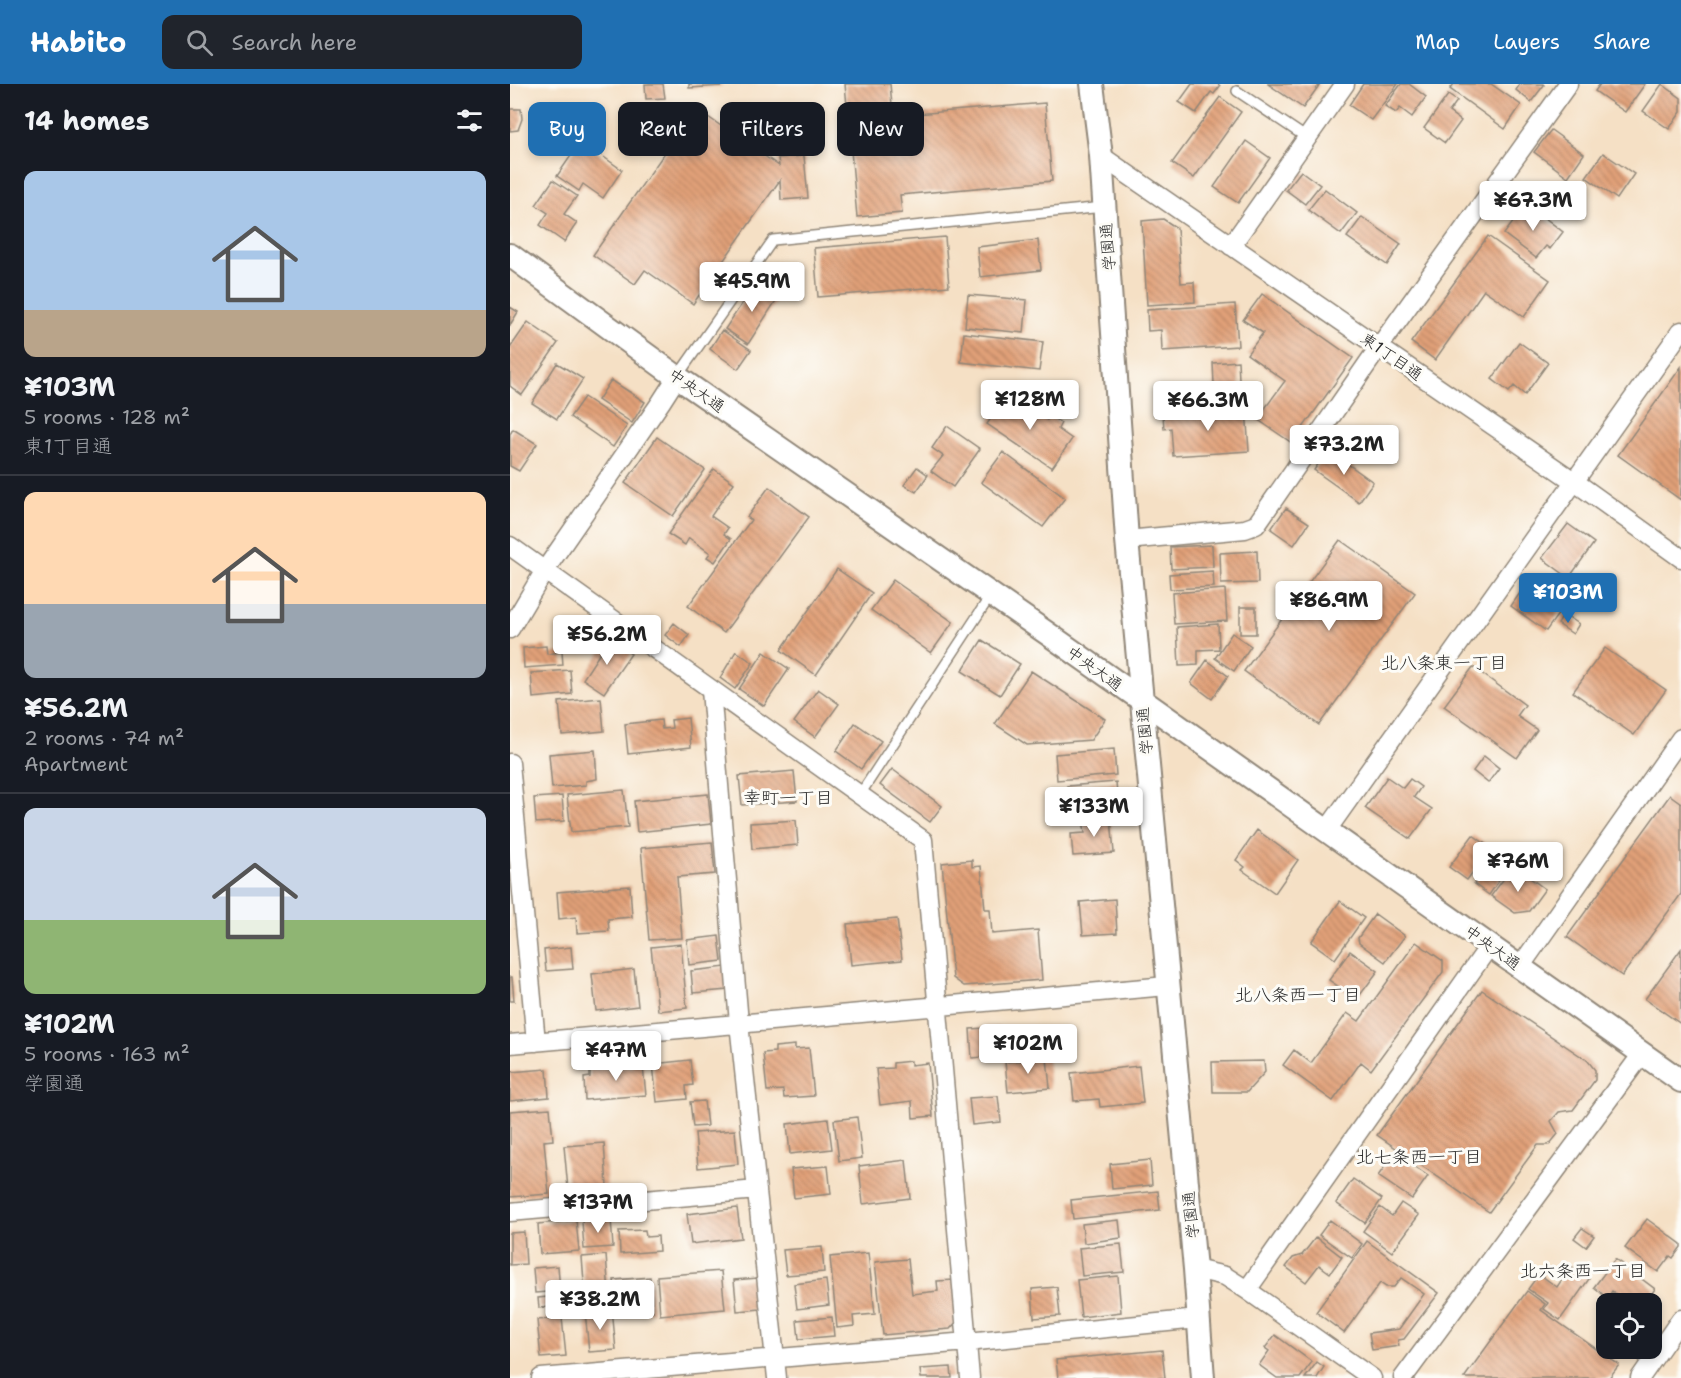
<!DOCTYPE html>
<meta charset="utf-8">
<style>
:root{--surface:#171b24;--page:#20242c;--text:#f1f3f6;--muted:#9ea1a6;--line:#363941;--accent:#1f6fb2}
body{margin:0;font-family:"Shantell Sans","Klee One",sans-serif;background:var(--page);color:var(--text);height:100vh;display:flex;flex-direction:column;font-size:22px;white-space:nowrap}
*{box-sizing:border-box;margin:0}
p{font-size:20px;color:var(--muted)}
.icon{flex:none;width:33px;height:33px;fill:none;stroke:currentColor;stroke-width:2;stroke-linecap:round;stroke-linejoin:round}
.map{position:relative;flex:1;overflow:hidden}
.side{display:flex;flex-direction:column;background:var(--surface);width:510px}
.side>*{flex:none}
.hud{position:absolute;left:18px;top:18px;width:570px;height:54px;display:flex;gap:12px}
.fabs{position:absolute;left:1086px;top:1209px;display:grid;gap:12px}
.fabs a{display:grid;place-items:center;width:66px;height:66px;border-radius:12px;background:var(--surface);box-shadow:0 3px 9px #0003;font-size:30px}
.price{position:absolute;translate:-50% -51px;padding:0 14px;border-radius:6px;background:#fff;color:#222;font-size:20px;line-height:39px;filter:drop-shadow(0 2px 3px #0008)}
.price::after{content:'';position:absolute;left:50%;top:36px;width:18px;height:14px;margin-left:-9px;background:inherit;clip-path:polygon(0 0,100% 0,50% 100%)}
.price.on{background:var(--accent);color:#fff}
ul{padding:0;list-style:none}
li{display:grid;align-content:center;gap:12px;height:318px;padding:0 24px}
li+li{border-top:2px solid var(--line)}
li span{display:grid;place-items:center;height:186px;border-radius:12px;color:#555}
li>.icon{margin-inline-start:auto}
span .icon{width:108px;height:108px;fill:#fffc;stroke-width:1}
li b{font-size:26px}
h2{display:flex;justify-content:space-between;align-items:center;height:72px;padding:0 24px;font-size:26px}
.chip{padding:0 21px;border-radius:12px;background:var(--surface);box-shadow:0 3px 9px #0003;font-size:21px;line-height:54px}
.chip.on{background:var(--accent);color:#fff}
header{display:flex;align-items:center;gap:36px;box-sizing:border-box;height:84px;padding:0 30px;background:var(--accent);color:#fff}
header strong{font-size:28px}
nav{display:flex;gap:33px;margin-inline-start:auto;font-size:21px}
.search{width:420px;height:54px;background:var(--page);display:flex;align-items:center;gap:15px;box-sizing:border-box;padding:0 21px;border-radius:12px;color:var(--muted);font-size:22px}
main{display:flex;flex:1;min-height:0}
.map>svg:first-child{display:block}
</style>
<header>
<strong>Habito</strong>
<div class="search"><svg class="icon" aria-label="search" viewBox="0 0 24 24"><circle cx="10" cy="10" r="6"/><path d="M15 15l6 6"/></svg>Search here</div>
<nav><a>Map</a><a>Layers</a><a>Share</a></nav>
</header>
<main>
<section class="side">
<h2>14 homes<svg class="icon" aria-label="filters" viewBox="0 0 24 24"><path d="M4 7h16M4 17h16"/><circle cx="9" cy="7" r="2"/><circle cx="15" cy="17" r="2"/></svg></h2>
<ul>
<li><span style="background:linear-gradient(#a9c7e8 75%,#b9a48a 0)"><svg class="icon" aria-label="home" viewBox="0 0 24 24"><path d="M3 11l9-7 9 7M6 9v11h12V9"/></svg></span><div><b>¥103M</b><p>5 rooms · 128 m²</p><p>東1丁目通</p></div></li>
<li><span style="background:linear-gradient(#ffd9b3 60%,#9aa5b1 0)"><svg class="icon" aria-label="home" viewBox="0 0 24 24"><path d="M3 11l9-7 9 7M6 9v11h12V9"/></svg></span><div><b>¥56.2M</b><p>2 rooms · 74 m²</p><p>Apartment</p></div></li>
<li><span style="background:linear-gradient(#c9d6e8 60%,#8fb573 0)"><svg class="icon" aria-label="home" viewBox="0 0 24 24"><path d="M3 11l9-7 9 7M6 9v11h12V9"/></svg></span><div><b>¥102M</b><p>5 rooms · 163 m²</p><p>学園通</p></div></li>
</ul>
</section>
<div class="map">
<svg width="1171" height="1294" viewBox="0 0 1171 1294">
<defs>
<pattern id="building-back-hatch" width="6" height="6" patternUnits="userSpaceOnUse" patternTransform="scale(1.5)"><rect width="6" height="6" fill="#e1a078"/><path d="M-1 5l2 2M0 0l6 6M5-1l2 2" fill="none" stroke="#b78363"/></pattern>
</defs>
<rect width="100%" height="100%" fill="#fdfcf7"/>
<filter id="ink" filterUnits="userSpaceOnUse"><feTurbulence type="fractalNoise" baseFrequency=".0167" numOctaves="2"/><feDisplacementMap in="SourceGraphic" scale="12" xChannelSelector="R" yChannelSelector="G"/><feConvolveMatrix kernelMatrix="1 2 1 2 8 2 1 2 1" color-interpolation-filters="sRGB"/></filter>
<filter id="wash" filterUnits="userSpaceOnUse"><feTurbulence type="fractalNoise" baseFrequency=".008" numOctaves="4" result="noise"/><feDisplacementMap in="SourceGraphic" scale="24" xChannelSelector="R" yChannelSelector="G"/><feGaussianBlur stdDeviation="1.35" result="paint"/><feColorMatrix in="noise" values="0 0 0 0 0 0 0 0 0 0 0 0 0 0 0 0 0 1.4 0 .05"/><feComposite in="paint" operator="in"/></filter>
<g filter="url(#wash)">
<rect width="100%" height="100%" fill="#f5e0c5"/>
<g id="blocks">
<path fill="url(#building-back-hatch)" d="M135,0H153L155,14L136,15Z
M179,0H212V2L179,4Z
M335,0H380L383,32L535,19L542,97L390,111L392,129L347,133Z
M682,0H708L710,2L704,10L701,8L686,29L669,18Z
M758,0H810L793,24Z
M853,0H888L861,36L839,21Z
M891,0H899L916,13L902,33L890,24L886,29L875,22Z
M944,0H981L1011,21L995,45L940,5Z
M1010,0H1033L1034,1L1021,18L1006,6Z
M1090,0H1135L1115,28L1085,7Z
M1152,0L1171,14V28L1159,45L1133,27Z
M938,11L947,17L939,28L951,37L935,59L914,44Z
M710,13L731,28L684,94L662,79Z
M0,25H11L12,35L8,46L0,47Z
M198,33L269,82L268,74L294,72L298,114L271,116L270,96L183,220L135,186L125,200L83,171L179,34L191,42Z
M1041,46L1074,70L1058,93L1024,68Z
M71,57L112,86L93,114L73,100L69,107L47,92Z
M736,57L760,74L728,119L704,103Z
M1093,69L1124,90L1107,115L1076,93Z
M791,87L810,101L795,120L776,106Z
M43,96L67,112L54,130L67,139L54,158L30,141L38,129L26,121Z
M815,105L847,129L831,150L798,126Z
M1017,120L1053,148L1040,165L1036,162L1026,174L994,150Z
M852,133L891,160L877,181L837,153Z
M653,135L667,144L671,199L684,198L685,218L637,221L632,137Z
M978,152L1040,196L1014,233L974,206L925,276L901,258Z
M435,153L439,202L308,213L304,164Z
M528,156L531,186L470,193L467,163Z
M247,197L269,212L238,260L215,245Z
M752,210L843,274L782,359L747,335L775,297L737,270L753,249L733,236Z
M458,211L517,216L514,249L455,243Z
M725,220L728,262L652,267L651,246L638,247L637,226Z
M0,223L8,228L0,241Z
M18,238L48,259L12,311L0,302V264Z
M212,246L241,266L228,285L200,265Z
M454,249L533,258L529,287L451,278Z
M1009,258L1038,279L1015,311L1004,302L999,308L982,295Z
M728,277L730,314H727V320L705,321L703,279Z
M47,279L73,295L47,335L22,319Z
M1171,283V416L1108,371Z
M101,296L135,318L122,339L88,316Z
M498,310L537,336L540,332L551,339L548,345L562,355L542,384L477,340Z
M74,313L117,342L103,363L60,333Z
M736,325L739,367L663,372L661,344L654,345L653,331Z
M437,342L470,365L443,403L421,387L433,372L422,364Z
M3,345L27,360L9,387L0,382V350Z
M147,353L195,386L163,432L115,399Z
M818,366L863,398L849,418L804,386Z
M493,368L555,414L533,443L471,398Z
M407,383L418,391L406,408L394,401Z
M204,385L224,399L201,432L218,444L214,450L221,455L205,478L197,473L200,469L179,454L175,461L158,450Z
M259,403L299,433L214,549L178,522L241,436L237,433Z
M776,424L799,439L784,461L761,445Z
M1058,440L1084,459L1059,494L1032,474Z
M830,456L905,509L809,641L734,587Z
M702,461L703,483L661,485L660,463Z
M747,467L748,499L711,500L710,469Z
M327,485L362,509L306,591L271,566Z
M703,487L704,503L660,505L659,490Z
M383,496L443,538L421,569L361,526Z
M1014,503L1049,529L1036,547L1001,522Z
M715,505L717,537L664,540L662,509Z
M730,523H746V550H730Z
M1054,530L1069,540L1063,550L1048,540Z
M164,539L179,551L171,563L155,551Z
M708,540L709,565L688,566V581L669,582L667,543Z
M722,549L741,562L724,587L705,574Z
M99,555L121,570L94,609L73,595Z
M472,556L510,580L490,611L452,587Z
M36,562L37,570L52,568L53,581L14,584L13,564Z
M1095,564L1156,606L1124,651L1063,608Z
M226,567L243,579L225,605L210,594Z
M254,568L279,585L254,622L229,605Z
M697,576L718,592L702,615L681,599Z
M963,583L1015,621L1007,632L1027,646L1007,674L934,622Z
M60,586L62,610L23,614L21,589Z
M521,587L595,635L581,656L517,661L485,640Z
M308,605L329,620L305,653L284,638Z
M91,614L94,647L52,651L49,618Z
M178,634L181,663L118,670L115,640L151,636L152,645L162,644L161,636Z
M345,639L371,657L351,685L326,667Z
M604,665L606,691L547,696L545,670Z
M85,666L87,695L76,697V701L42,704L39,670Z
M974,672L989,684L978,699L963,687Z
M382,685L432,722L420,738L370,701Z
M284,687L287,717L232,721L229,692Z
M877,693L893,704L900,695L911,703L904,713L922,725L900,755L855,724Z
M606,698L608,727L560,731L557,702Z
M114,706L118,743L61,748L57,711Z
M198,710L201,740L127,748L124,717Z
M1160,711L1171,719V810L1112,892L1057,853Z
M52,712L54,737L26,739L24,714Z
M601,734L604,769L563,772L561,750L575,749L573,736Z
M286,736L288,761L242,765L240,739Z
M747,746L788,776L765,809L732,786L735,783L726,776Z
M963,751L981,764L957,796L939,783Z
M202,758L205,790L167,793L172,854L139,856L131,764Z
M987,767L1002,778L979,811L964,800Z
M462,776V783L471,782L475,825H480L482,850L528,846L532,896L454,902L443,894L432,779Z
M1009,786L1035,805L1019,827L1005,829L981,812L998,789L1004,794Z
M120,802L122,833L98,835L99,847L67,849L66,833L49,835L47,808Z
M605,815L607,849L573,851L570,818Z
M830,817L854,834L825,875L801,858Z
M865,830L895,852L875,878L849,859L848,854Z
M387,835L392,876L341,881L337,840Z
M209,852L212,877L179,881L177,856Z
M906,858L933,877V888L861,986L851,978L823,1017L773,981L784,966L801,979L837,929L849,937Z
M171,860L177,924L148,927L141,863Z
M61,863L63,885L36,887L34,866Z
M1171,865V940L1135,915Z
M840,867L868,887L847,915L819,896Z
M216,883L218,906L183,909L181,887Z
M124,885L128,922L86,927L82,890Z
M0,893H2L4,917H0Z
M972,906L1078,977L1085,986V996L1063,1026L1049,1028L1041,1037L1048,1050L1039,1061H1028L979,1128L867,1051Z
M491,943V950L499,949L501,971L462,974L460,945Z
M285,961V965L299,964L304,1012L274,1014L273,1006L257,1007L253,969L265,968V963Z
M122,974H132L136,1011L75,1016L74,994L80,993V986L122,983Z
M537,974L540,1004L498,1008L495,978Z
M180,976L183,1001L176,1002L177,1015L147,1018L143,980Z
M401,977V981L418,979L423,1032L403,1034L402,1017L370,1021L366,985L383,984V979Z
M754,977L755,988L737,1008H703L702,978Z
M629,982L633,1019L590,1023L589,1015L564,1017L561,989Z
M37,985L39,1013L0,1017V988Z
M488,1012L491,1038L462,1041L459,1014Z
M194,1017L197,1042L183,1043L180,1018Z
M40,1024L43,1056L34,1057L39,1110L0,1113V1027Z
M347,1033L352,1074L329,1077L324,1036Z
M318,1035L322,1065L280,1070L277,1040Z
M225,1046L228,1080L188,1084L185,1049Z
M94,1059L97,1102L58,1105L54,1062Z
M884,1069L918,1092L902,1115L868,1092Z
M396,1076L400,1114L353,1120L349,1082Z
M640,1076L642,1101L602,1105L600,1080Z
M318,1082L321,1110L284,1114L281,1085Z
M843,1095L872,1115L855,1139L826,1119Z
M648,1107L650,1126L563,1135L561,1116Z
M891,1119L909,1131L882,1168L853,1147L870,1123L882,1132Z
M227,1124L231,1154L181,1160L177,1130Z
M101,1135L103,1163L74,1165L72,1137Z
M1137,1135L1171,1160V1163L1163,1174L1160,1172L1148,1188L1115,1164Z
M66,1136L69,1167L30,1170L28,1140Z
M609,1136L611,1154L574,1159L572,1140Z
M820,1136L852,1160L842,1174L809,1151Z
M1072,1144L1084,1152L1076,1163L1064,1154Z
M135,1146L136,1153L148,1152L149,1167L110,1170L109,1147Z
M14,1148L16,1180L0,1181V1149Z
M806,1153L832,1173L820,1189L809,1181L796,1198L776,1183L783,1174L792,1171Z
M857,1157L929,1209L894,1255L888,1256L889,1262L862,1266L859,1249L889,1245L914,1210L891,1194L884,1203H876L870,1199L834,1249L806,1228Z
M611,1160L614,1188L572,1192L569,1164Z
M312,1163L314,1188L276,1191L273,1166Z
M358,1169L365,1230L343,1232L344,1242L327,1244L320,1173Z
M96,1171L99,1209L75,1211L72,1173Z
M398,1175L402,1210L428,1207L427,1197L445,1196L449,1235L440,1245L373,1251L365,1178Z
M1105,1175L1145,1205L1134,1220H1119L1102,1207L1097,1214L1084,1203Z
M48,1182L50,1207L25,1209L23,1184Z
M1061,1182L1079,1195L1050,1236L1034,1225L1038,1219L1018,1205L1029,1190L1047,1203Z
M211,1187L215,1225L150,1231L147,1192Z
M608,1192L611,1228L571,1233L567,1196Z
M140,1193L143,1228L108,1231L104,1196Z
M248,1194L251,1225L227,1227L224,1196Z
M316,1196L319,1221L287,1225L284,1200Z
M547,1203L550,1232L524,1234L522,1205Z
M1017,1207L1035,1220L1031,1226L1109,1281L1099,1294H954Z
M48,1212L49,1222L29,1224L28,1214Z
M102,1225L106,1266L79,1268L75,1227Z
M322,1233L324,1252L289,1255L287,1236Z
M52,1234L56,1272L31,1274L27,1236Z
M765,1251L802,1278L790,1294H767L749,1281L759,1267L755,1264Z
M652,1266L655,1294H548L546,1276Z
M807,1278L814,1283L807,1294H795Z
M441,1283L442,1294H411L410,1285Z"/>
</g>
</g>
<g filter="url(#ink)">
<use href="#blocks" fill-opacity="0" stroke="#908678" stroke-width="1.5"/>
<g fill="none" stroke-linecap="round" stroke-linejoin="round">
<defs>
<path id="service" d="M727,7L797,54
M167,293L263,156L594,123
M349,712L481,511"/>
<path id="minor" d="M591,72L1065,398L1171,474
M721,162L835,0
M617,456L735,445L746,441L869,263L1058,0
M0,462L413,756L460,1294
M0,545L35,486L151,318L167,293
M201,606L229,939L267,1294
M0,679L26,958
M817,746L1171,247
M1010,883L1171,654
M0,960L657,902
M0,1128L247,1106
M685,1185L715,1192L737,1206L862,1294
M737,1206L980,861
M31,1294L457,1258L688,1235
M893,1294L1132,970
M1130,1294L1171,1235"/>
<path id="tertiary" d="M582,0L591,72L617,456L685,1185L693,1294
M0,171L167,293L544,554L1171,997"/>
</defs>
<use href="#service" stroke="#908678" stroke-width="12"/>
<use href="#minor" stroke="#908678" stroke-width="21"/>
<use href="#tertiary" stroke="#908678" stroke-width="26"/>
<use href="#service" stroke="#fff" stroke-width="9"/>
<use href="#minor" stroke="#fff" stroke-width="18"/>
<use href="#tertiary" stroke="#fff" stroke-width="22"/>
</g>
</g>
<g text-anchor="middle" stroke-width="6" stroke-linejoin="round" paint-order="stroke">
<g font-size="16" fill="#2b2b2b" stroke="#fdfcf7">
<text transform="translate(597 163) rotate(-94)" y="6">学園通</text>
<text transform="translate(882 272) rotate(35)" y="6">東1丁目通</text>
<text transform="translate(187 306) rotate(35)" y="6">中央大通</text>
<text transform="translate(585 584) rotate(36)" y="6">中央大通</text>
<text transform="translate(634 647) rotate(-95)" y="6">学園通</text>
<text transform="translate(983 863) rotate(36)" y="6">中央大通</text>
<text transform="translate(680 1131) rotate(-96)" y="6">学園通</text>
</g>
<g font-size="18" fill="#2b2b2b" stroke="#fdfcf7">
<text x="934" y="585">北八条東一丁目</text>
<text x="278" y="720">幸町一丁目</text>
<text x="788" y="917">北八条西一丁目</text>
<text x="909" y="1079">北七条西一丁目</text>
<text x="1073" y="1193">北六条西一丁目</text>
</g>
</g>
</svg>
<div class="fabs">
<a><svg class="icon" aria-label="locate" viewBox="0 0 24 24"><circle cx="12" cy="12" r="6"/><path d="M12 2v4M12 18v4M2 12h4M18 12h4"/></svg></a>
</div>
<b class="price" style="left:1023px;top:148px">¥67.3M</b>
<b class="price" style="left:242px;top:229px">¥45.9M</b>
<b class="price" style="left:520px;top:347px">¥128M</b>
<b class="price" style="left:698px;top:348px">¥66.3M</b>
<b class="price" style="left:834px;top:392px">¥73.2M</b>
<b class="price on" style="left:1058px;top:540px">¥103M</b>
<b class="price" style="left:819px;top:548px">¥86.9M</b>
<b class="price" style="left:97px;top:582px">¥56.2M</b>
<b class="price" style="left:584px;top:754px">¥133M</b>
<b class="price" style="left:1008px;top:809px">¥76M</b>
<b class="price" style="left:518px;top:991px">¥102M</b>
<b class="price" style="left:106px;top:998px">¥47M</b>
<b class="price" style="left:88px;top:1150px">¥137M</b>
<b class="price" style="left:90px;top:1247px">¥38.2M</b>
<div class="hud">
<a class="chip on">Buy</a>
<a class="chip">Rent</a>
<a class="chip">Filters</a>
<a class="chip">New</a>
</div>
</div>
</main>
